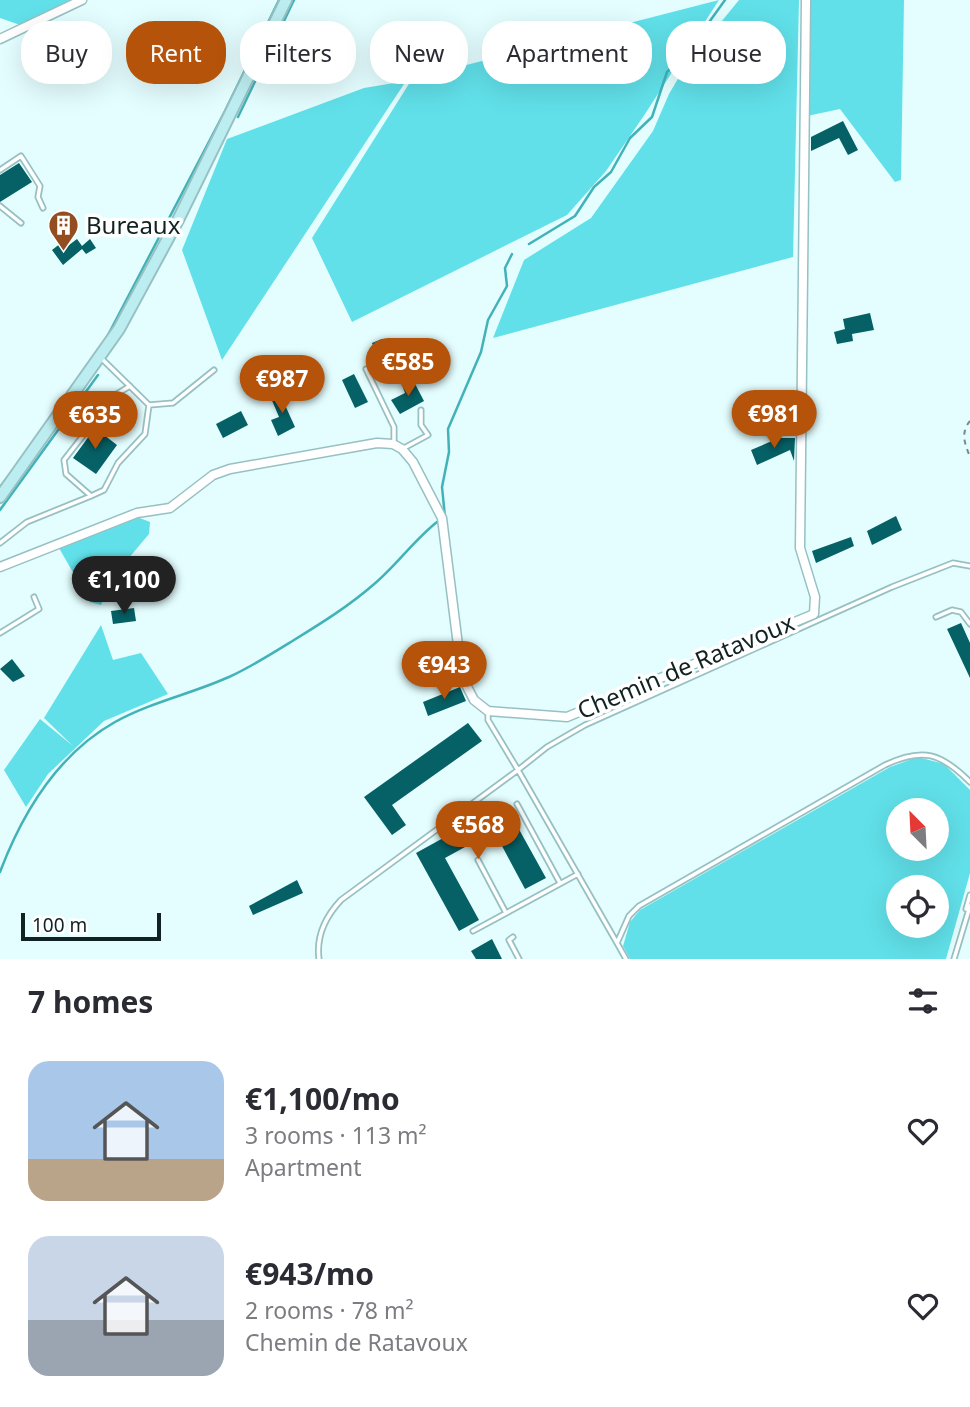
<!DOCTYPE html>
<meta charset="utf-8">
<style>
:root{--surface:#fff;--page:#f7f7f7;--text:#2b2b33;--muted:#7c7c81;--accent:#b45309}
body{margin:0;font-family:"Noto Sans",sans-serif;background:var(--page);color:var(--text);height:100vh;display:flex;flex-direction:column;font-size:26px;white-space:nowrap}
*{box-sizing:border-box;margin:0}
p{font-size:23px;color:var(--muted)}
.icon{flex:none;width:38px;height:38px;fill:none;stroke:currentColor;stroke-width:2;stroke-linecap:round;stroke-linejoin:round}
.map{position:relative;height:959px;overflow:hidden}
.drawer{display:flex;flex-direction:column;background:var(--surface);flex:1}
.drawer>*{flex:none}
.banner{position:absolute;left:21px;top:21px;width:929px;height:63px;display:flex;gap:14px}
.needle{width:46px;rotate:336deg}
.controls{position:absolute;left:886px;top:798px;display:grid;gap:14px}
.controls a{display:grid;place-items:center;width:63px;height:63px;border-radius:50%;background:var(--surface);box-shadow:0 7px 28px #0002;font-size:35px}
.scale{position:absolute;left:21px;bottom:18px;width:140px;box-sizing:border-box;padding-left:7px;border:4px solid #112223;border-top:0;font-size:19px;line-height:24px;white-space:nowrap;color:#112223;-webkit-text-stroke:5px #fff;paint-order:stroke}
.price{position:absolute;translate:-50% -60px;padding:0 16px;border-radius:24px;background:var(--accent);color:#fff;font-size:23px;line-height:46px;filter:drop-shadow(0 2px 4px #0008)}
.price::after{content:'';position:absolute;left:50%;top:42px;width:21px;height:16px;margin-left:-10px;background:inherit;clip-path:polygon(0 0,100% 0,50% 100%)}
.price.selected{background:#222;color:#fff}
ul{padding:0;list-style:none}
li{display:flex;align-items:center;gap:21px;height:175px;padding:0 28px}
li span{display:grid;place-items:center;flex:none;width:196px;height:140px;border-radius:21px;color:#555}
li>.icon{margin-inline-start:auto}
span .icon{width:84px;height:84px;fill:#fffc;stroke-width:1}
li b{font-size:30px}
h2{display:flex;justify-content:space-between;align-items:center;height:84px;padding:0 28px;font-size:30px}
.chip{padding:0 24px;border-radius:28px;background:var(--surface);box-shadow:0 7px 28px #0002;font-size:24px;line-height:63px}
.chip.selected{background:var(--accent);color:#fff}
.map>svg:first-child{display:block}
</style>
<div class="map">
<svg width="970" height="959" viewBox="0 0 970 959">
<rect width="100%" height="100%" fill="#e4fdfe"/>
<path fill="#61e0e9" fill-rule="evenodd" d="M0,0H70L23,26L0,18Z
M719,0L643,117L606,171L567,215L352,322L312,238L412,79Z
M739,0H799L793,257L493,338L524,260L591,218L653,131L669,94L686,65Z
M809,0H904L901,180L895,182L840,109L807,116Z
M406,81L222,360L182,250L227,139L364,88Z
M137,517L150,522L149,534L117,572L101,605L90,602L59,548Z
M101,625L113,660L141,653L168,694L104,721L48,774L26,807L4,770L40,719L73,746L44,718Z
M918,757L944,764L970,790V873L946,959H630L623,946L630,922L640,910L890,767ZM898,810H936V849H898ZM898,887H936V926H898Z"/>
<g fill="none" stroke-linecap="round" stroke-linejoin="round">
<path stroke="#42b2b9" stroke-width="2.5" d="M238,117L294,0
M529,244L575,216L594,187L611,172L630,138L652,117L667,72L687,53L725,0
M107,337L225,111L279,0
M0,487L10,474
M0,510L98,375
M445,517L442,487L449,452L448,429L481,352L488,320L507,286L505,268L512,254
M0,872C22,814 58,754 115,722C151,702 191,694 229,677C251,667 273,653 294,640C320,624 349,606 373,585C396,566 413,541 437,522"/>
</g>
<path fill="#066166" d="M843,121L858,150L848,155L839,138L811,151V137Z
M19,163L32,182L0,202V175Z
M77,239L82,246L90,239L96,248L86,254L82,249L63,265L52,250L61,243L65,248Z
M870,313L874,330L852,334L853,341L837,344L834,332L845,329L843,319Z
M382,339L393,363L383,368L372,343Z
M354,374L368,402L355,408L342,380Z
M413,380L424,401L400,414L391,400L405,393L402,385Z
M284,392L289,403L285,405L295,427L278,436L271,420L279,417L271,398Z
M241,411L248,425L223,438L216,424Z
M95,428L117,445L96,474L73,458Z
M779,438H795L794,461L790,450L757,465L751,450Z
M896,516L902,530L872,545L867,531Z
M851,537L854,546L816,563L812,551Z
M134,608L136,621L113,624L111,611Z
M961,623L970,643V678L947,629Z
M12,659L25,676L13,682L0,669Z
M460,687L466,701L428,716L423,702Z
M468,723L482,741L392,805L406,825L392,835L364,797Z
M505,804L546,878L525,889L494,831L445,858L479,920L459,931L416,853Z
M297,880L303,893L253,915L249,906Z
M492,939L502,959H476L471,951Z"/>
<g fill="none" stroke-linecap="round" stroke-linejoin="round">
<defs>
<path id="service" d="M0,170L21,156L40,186L38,197L43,208
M0,206L21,223
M101,358L149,405L145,434L118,463L104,490L91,496L66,474L64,460L115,395L130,386
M366,369L394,427V442
M149,405L173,403L214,370
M404,448L428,435L421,425V410
M0,543L27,522L91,496
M936,617L952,610L961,612L970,624
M0,633L39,609L34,597
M517,804L560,883
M478,860L506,913
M966,909L970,895
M473,931L578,874
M513,937L509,940L519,959
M617,943L518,770L547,747L585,725L892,587L953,563L970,566
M319,959C316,936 326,916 341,900L518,770L488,720V713
M626,959L617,943L629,916L639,906L885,765C923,747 941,753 970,782
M954,959L970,906"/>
<path id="minor" d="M0,39L82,0
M0,567L137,513L170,508L213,475L230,469L377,443L393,444L402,449L413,462L442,518L462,677L474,700L488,711L567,717L814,614L815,597L800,548L806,0"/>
<path id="secondary" d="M0,497L119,329L178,220L286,0"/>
</defs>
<use href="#service" stroke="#97c0c3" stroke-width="7"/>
<use href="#minor" stroke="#97c0c3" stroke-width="11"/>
<use href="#secondary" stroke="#97c0c3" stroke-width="14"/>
<path stroke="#758a8b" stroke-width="2" stroke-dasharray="5 5" stroke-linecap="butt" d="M970,421C960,433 965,444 970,457"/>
<use href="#service" stroke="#fff" stroke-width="3.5"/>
<use href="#minor" stroke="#fff" stroke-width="8"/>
<use href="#secondary" stroke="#bcedf0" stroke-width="10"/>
</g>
<defs>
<symbol id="building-pin" viewBox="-11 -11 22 30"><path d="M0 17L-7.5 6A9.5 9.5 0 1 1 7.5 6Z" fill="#924e21" stroke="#fff"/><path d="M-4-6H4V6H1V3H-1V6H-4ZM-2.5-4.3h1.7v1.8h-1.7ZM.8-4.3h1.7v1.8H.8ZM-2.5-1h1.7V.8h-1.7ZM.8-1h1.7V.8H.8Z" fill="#fff"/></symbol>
</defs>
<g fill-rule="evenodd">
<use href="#building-pin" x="46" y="208" width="35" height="47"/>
</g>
<g text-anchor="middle" stroke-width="7" stroke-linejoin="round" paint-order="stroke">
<g font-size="24" fill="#112223" stroke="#fff" text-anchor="start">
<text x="86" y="234">Bureaux</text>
</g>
<g font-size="24" fill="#112223" stroke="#fff">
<text transform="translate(686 667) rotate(-23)" y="8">Chemin de Ratavoux</text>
</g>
</g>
</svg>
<div class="controls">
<a><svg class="needle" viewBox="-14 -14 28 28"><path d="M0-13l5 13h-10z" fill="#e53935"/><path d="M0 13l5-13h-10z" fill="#7c7c81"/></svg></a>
<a><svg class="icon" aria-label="locate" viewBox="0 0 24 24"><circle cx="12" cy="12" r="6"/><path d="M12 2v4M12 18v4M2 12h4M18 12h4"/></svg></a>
</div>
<div class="scale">100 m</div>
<b class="price" style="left:408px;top:398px">€585</b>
<b class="price" style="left:282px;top:415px">€987</b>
<b class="price" style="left:774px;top:450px">€981</b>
<b class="price" style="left:95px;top:451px">€635</b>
<b class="price selected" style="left:124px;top:616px">€1,100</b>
<b class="price" style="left:444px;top:701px">€943</b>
<b class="price" style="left:478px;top:861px">€568</b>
<div class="banner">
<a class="chip">Buy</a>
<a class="chip selected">Rent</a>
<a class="chip">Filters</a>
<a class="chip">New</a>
<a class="chip">Apartment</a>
<a class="chip">House</a>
</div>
</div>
<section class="drawer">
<h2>7 homes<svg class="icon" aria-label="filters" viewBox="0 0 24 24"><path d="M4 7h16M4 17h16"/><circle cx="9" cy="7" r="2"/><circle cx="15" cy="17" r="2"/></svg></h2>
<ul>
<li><span style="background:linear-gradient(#a9c7e8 70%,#b9a48a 0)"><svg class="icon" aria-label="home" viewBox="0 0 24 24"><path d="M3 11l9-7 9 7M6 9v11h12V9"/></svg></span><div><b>€1,100/mo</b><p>3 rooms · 113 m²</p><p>Apartment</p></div><svg class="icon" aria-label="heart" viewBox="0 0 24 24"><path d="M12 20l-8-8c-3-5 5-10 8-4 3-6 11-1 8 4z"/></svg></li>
<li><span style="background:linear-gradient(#c9d6e8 60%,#9aa5b1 0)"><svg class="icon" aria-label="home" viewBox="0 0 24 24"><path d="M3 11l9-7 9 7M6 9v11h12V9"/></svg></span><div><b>€943/mo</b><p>2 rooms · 78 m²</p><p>Chemin de Ratavoux</p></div><svg class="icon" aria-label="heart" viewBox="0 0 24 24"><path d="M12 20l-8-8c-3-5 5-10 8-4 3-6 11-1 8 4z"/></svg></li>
</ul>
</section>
